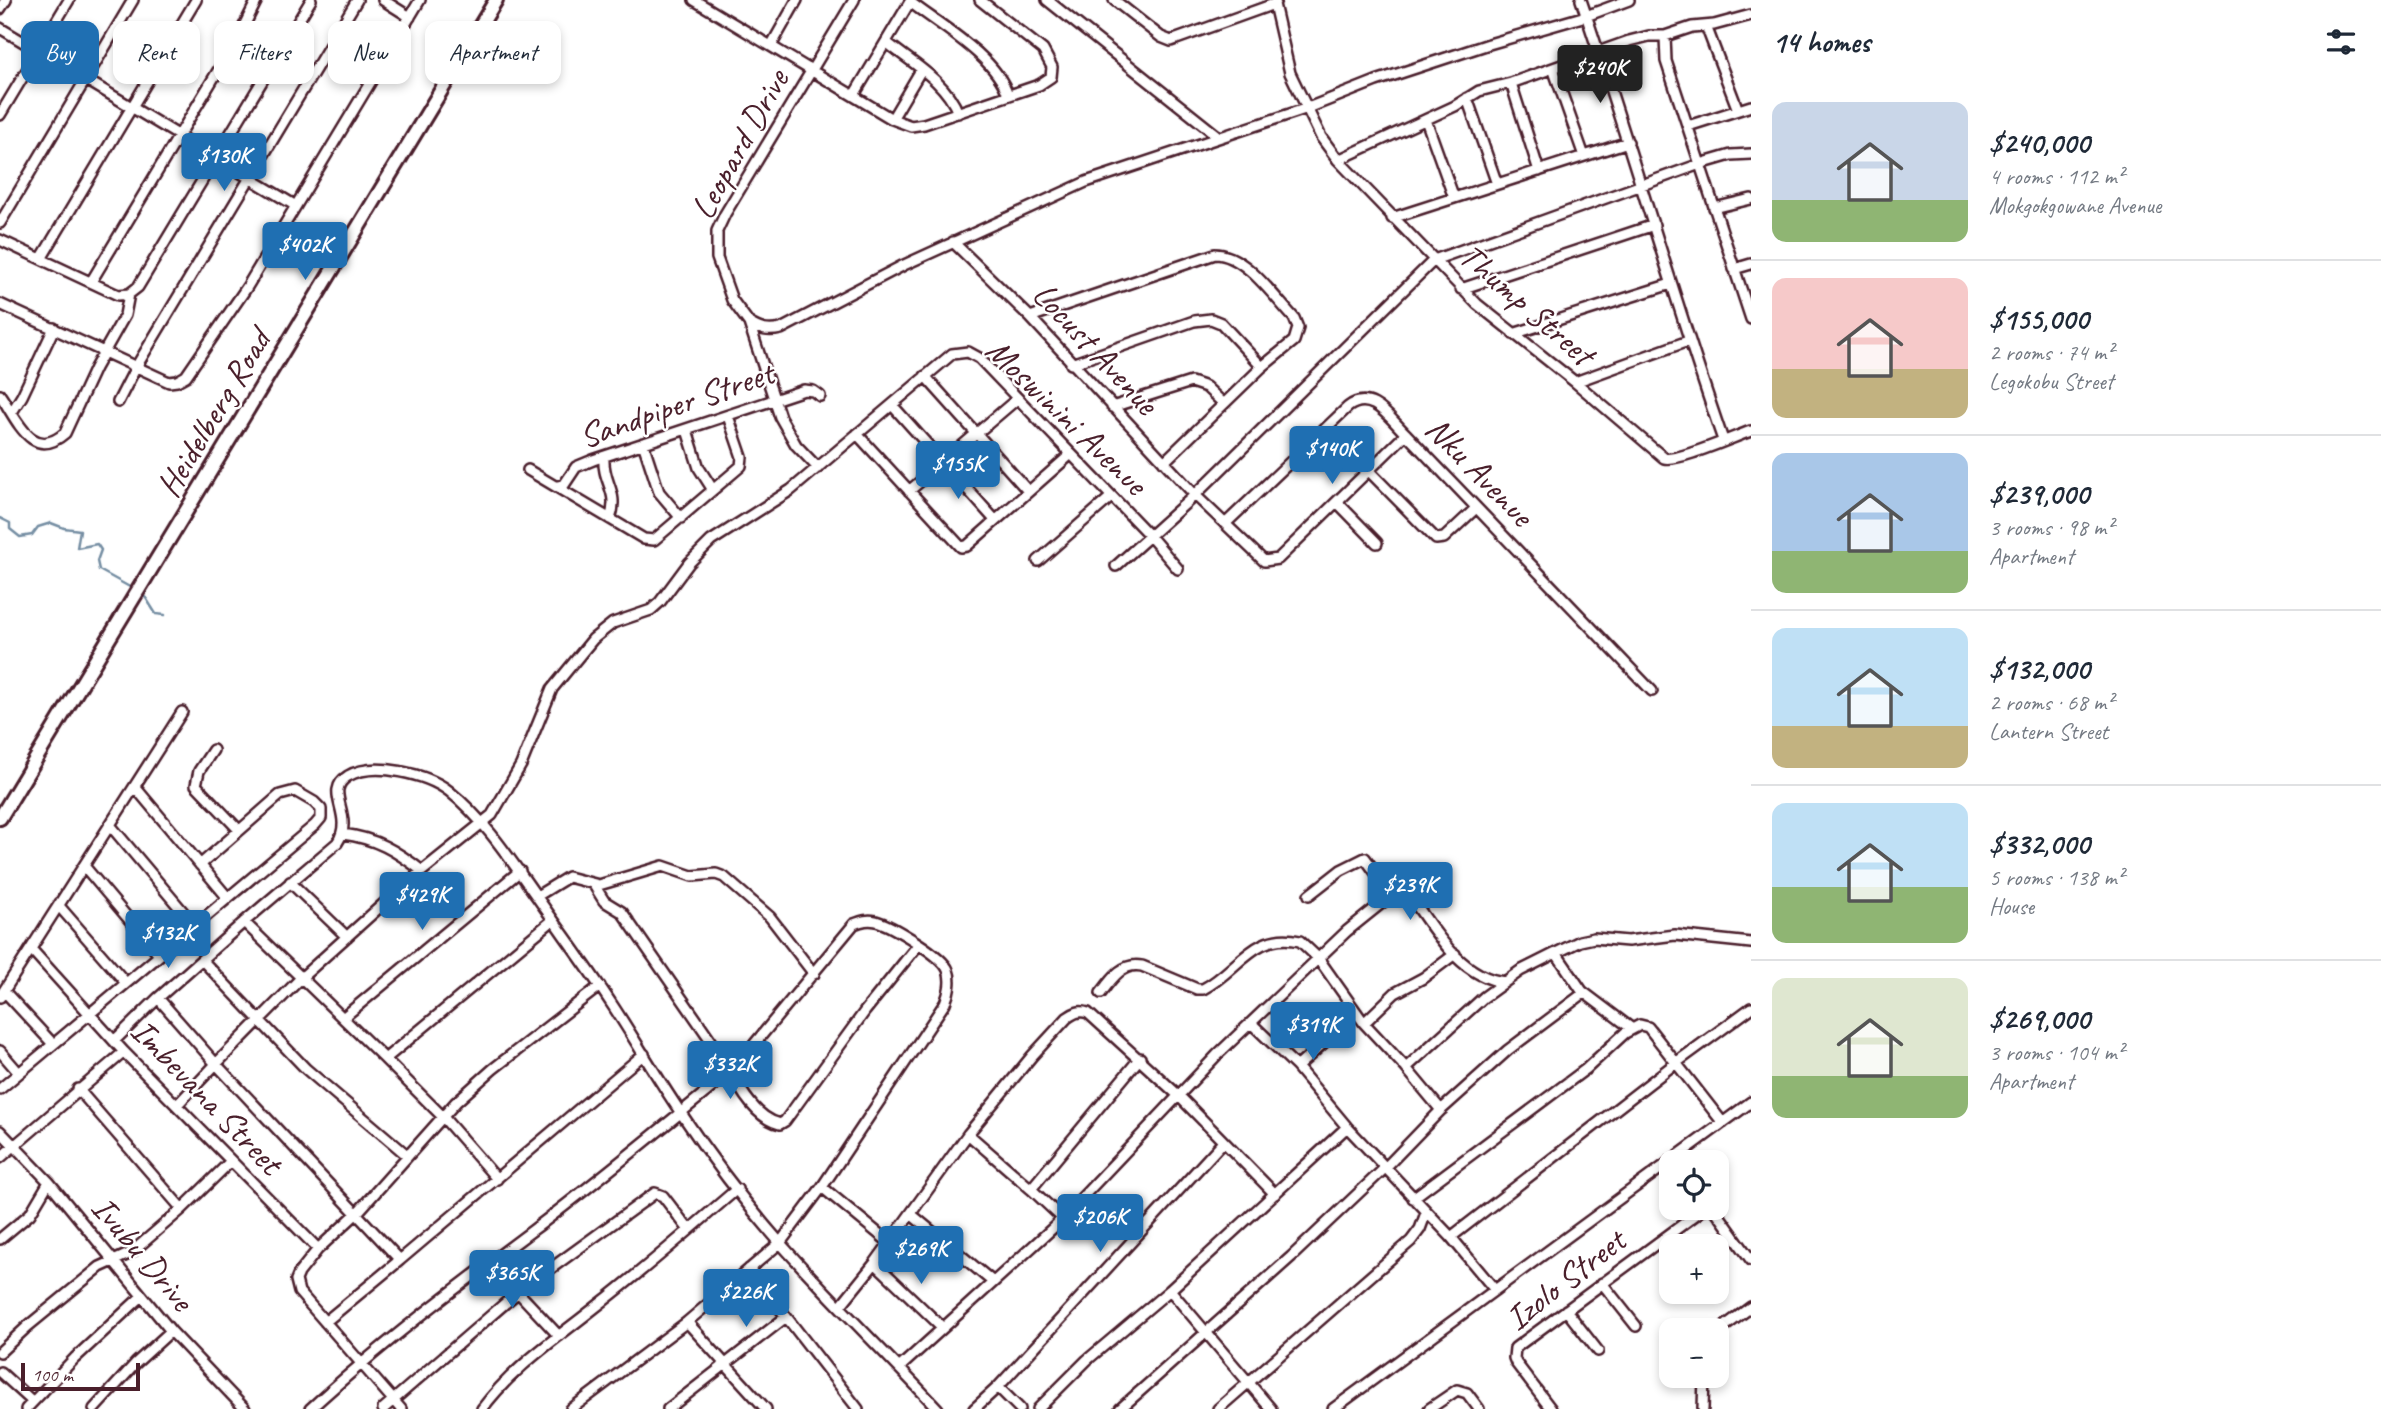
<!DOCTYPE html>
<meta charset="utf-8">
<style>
:root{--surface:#fff;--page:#f6f6f7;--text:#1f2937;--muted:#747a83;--line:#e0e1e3;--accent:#1f6fb2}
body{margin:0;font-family:Caveat,sans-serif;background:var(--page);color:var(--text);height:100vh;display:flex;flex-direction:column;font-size:26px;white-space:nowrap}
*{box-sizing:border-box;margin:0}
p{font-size:23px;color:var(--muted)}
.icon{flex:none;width:38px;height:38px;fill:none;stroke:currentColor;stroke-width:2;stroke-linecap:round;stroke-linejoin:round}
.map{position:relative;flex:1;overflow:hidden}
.sheet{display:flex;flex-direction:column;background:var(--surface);width:630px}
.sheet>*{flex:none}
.top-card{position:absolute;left:21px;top:21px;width:665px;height:63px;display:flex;gap:14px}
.fabs{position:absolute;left:1659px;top:1150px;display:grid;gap:14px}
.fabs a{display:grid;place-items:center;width:70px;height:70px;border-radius:14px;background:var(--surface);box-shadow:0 4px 10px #0003;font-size:35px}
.scale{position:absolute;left:21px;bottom:18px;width:119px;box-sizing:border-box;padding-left:7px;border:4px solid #4a1f2b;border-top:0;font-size:19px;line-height:24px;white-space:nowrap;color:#4a1f2b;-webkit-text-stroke:5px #fff;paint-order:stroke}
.price{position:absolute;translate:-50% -60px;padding:0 16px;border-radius:7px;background:var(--accent);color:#fff;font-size:23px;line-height:46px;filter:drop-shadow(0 2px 4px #0008)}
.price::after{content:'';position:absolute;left:50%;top:42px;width:21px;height:16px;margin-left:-10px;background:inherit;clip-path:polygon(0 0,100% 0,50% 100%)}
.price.on{background:#222;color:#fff}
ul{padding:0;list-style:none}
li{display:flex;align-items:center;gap:21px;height:175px;padding:0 21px}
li+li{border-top:2px solid var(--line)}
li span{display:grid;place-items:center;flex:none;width:196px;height:140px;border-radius:14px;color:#555}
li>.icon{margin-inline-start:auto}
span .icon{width:84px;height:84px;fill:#fffc;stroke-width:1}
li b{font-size:30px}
h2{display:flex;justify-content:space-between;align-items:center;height:84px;padding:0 21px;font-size:30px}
.tag{padding:0 24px;border-radius:14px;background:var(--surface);box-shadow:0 4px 10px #0003;font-size:24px;line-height:63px}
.tag.on{background:var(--accent);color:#fff}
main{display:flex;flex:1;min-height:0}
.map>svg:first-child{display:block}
</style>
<main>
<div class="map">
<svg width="1751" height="1409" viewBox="0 0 1751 1409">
<rect width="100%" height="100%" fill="#fff"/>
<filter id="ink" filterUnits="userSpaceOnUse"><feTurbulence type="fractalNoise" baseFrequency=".0143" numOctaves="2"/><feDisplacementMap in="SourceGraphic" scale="14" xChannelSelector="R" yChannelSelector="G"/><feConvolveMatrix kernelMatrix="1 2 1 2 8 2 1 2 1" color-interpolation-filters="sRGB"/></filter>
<g filter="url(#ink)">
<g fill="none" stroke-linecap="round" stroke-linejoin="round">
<path stroke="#758ea3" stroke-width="2.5" d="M0,518L10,523V529L20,537L32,535L38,527L51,523L64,528L80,530L77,548L97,544L101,550L97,561L99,570L135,590
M140,594L146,598L156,614L165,615"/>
<defs>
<path id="street" d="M383,0L410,17
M694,0L892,119L911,126L924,124L1039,85L1051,77L1052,67L1043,50L980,0
M1047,0L1219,137
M1114,0L1161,37L1171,41L1274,4
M1276,0L1274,4L1290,73L1321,137L1338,160L1477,304L1575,382L1664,458C1678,462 1733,437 1751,431
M1581,0C1631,146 1672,294 1723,440
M910,2C941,26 996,57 1008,95
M0,9L6,0
M1706,26L1738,110
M0,28L296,206
M1665,36L1666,61L1751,319
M886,42C912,63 946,81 958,113
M771,46L797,0
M1553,68L1584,156
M1511,83L1539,171
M854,95L911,0
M1467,98L1497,184
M0,115L69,0
M892,119L921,70
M1426,120L1454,198
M1688,126L1751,106
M1338,160L1455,106L1479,91L1511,83L1629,41L1649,36H1665L1692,27L1714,25L1751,15
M1714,208L1751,199
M1392,218L1628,142
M0,223L133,0
M0,240L118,295L129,294L138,287L311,0
M953,242L1030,317L1195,495L1264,561L1278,559L1406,434
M41,259L196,0
M1734,269L1751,264
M91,282L240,34L257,0
M1461,289L1654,225
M0,304L169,382L177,381L186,376L247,287L420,0
M1030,317L1215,254C1245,254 1274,297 1294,318L1298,328L1294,341L1262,367L1164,462
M749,323C760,330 768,332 781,329L904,265L1086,182L1308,108L1376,81L1489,44L1586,16L1629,0
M1513,334L1671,284
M1071,364L1194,321L1211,319L1221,323L1262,367
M925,376L1028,491
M1575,382L1688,341
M0,395C17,419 32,462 65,433L95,368L125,315L129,294
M118,402L136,367L357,0
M892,405L995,520
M1112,407L1191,382L1206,387L1224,404
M12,412L22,396L54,328
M687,430L699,468L713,490
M857,434L961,547L967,546L1070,455
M643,443L659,492L681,518
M604,457C602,483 620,491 610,519
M818,468L796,445L780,417L749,323L732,300L717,258V231L725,214L854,0
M528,470L644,539L654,540L741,466L742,457L728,416
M1369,471L1436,539L1444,538L1475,509
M558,486L564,485L576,467L593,460L804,390L813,391L820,396
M909,491L1017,399
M1337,502L1377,543
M1225,524L1348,407C1372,389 1390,419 1406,434L1652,691
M1038,561L1111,497
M1116,566L1195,495L1434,260L1700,164L1731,155L1751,154
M213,750L199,771L196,785L239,830
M135,787L228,898
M110,825L195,926
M343,834C375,838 397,851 422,871
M84,866L159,955
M290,882L347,937
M1309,895L1341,870L1365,858L1390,892L1408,896L1413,900C1435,932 1462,978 1505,982
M537,896L568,877L599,885L663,866L692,876L716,874L724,877L770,917L814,974
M59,906L126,983
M244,922L385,1059
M31,949L124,1052L318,1249
M1556,953L1580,941L1594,938L1628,941L1675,935L1751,943
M202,960L306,1069L408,1156
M4,991L53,1044
M1101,993C1112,978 1123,962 1142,966L1197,989H1203C1238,971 1254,930 1300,941L1318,958L1364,1023L1406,1068L1441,1110L1386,1167L1291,1257L1120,1409
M0,997L182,712
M158,998L216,1064L301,978L401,888L492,815L521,765L552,689L593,639L613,623L651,610L660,602L689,563L711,541L791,490L952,354L968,352L979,358L1149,535L1178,569
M344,1017L520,871
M1251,1023L1297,1067L1347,1127L1451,1237L1495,1290
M1364,1023L1395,993L1423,978L1455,954
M114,1041L158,998L244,922L337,843C356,815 322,792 348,776C374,761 427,774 449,791C485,820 510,859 537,897C562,933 589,969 613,1006C636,1041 657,1078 681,1113C711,1158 745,1203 781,1244C831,1300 886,1353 938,1409
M0,1051L19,1073
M1297,1067L1357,1013
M1406,1068L1484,997L1520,971L1556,953L1582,991L1631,1028
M0,1089L315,825L321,818V809L314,802L295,791L280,795L200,865
M78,1089L182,1209L230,1162
M177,1105L216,1064L400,1260L325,1322
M1441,1110L1508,1050L1584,993
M0,1131L49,1182L171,1331L245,1409
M968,1134L1032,1056L1067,1018C1074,1013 1079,1010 1088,1013L1178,1095L1275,1194
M0,1158L124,1052
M497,1179L443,1117L385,1059L553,920
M822,1187L890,1243
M1031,1189L1062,1218
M1413,1198L1586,1069L1625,1033L1640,1025L1648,1027L1723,1123
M1710,1208L1716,1211L1751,1260
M912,1215L993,1282
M1451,1237L1677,1062L1751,1008
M0,1239L30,1214L49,1182
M400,1260L644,1054
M489,1261L559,1336
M875,1263L968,1134L1031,1189L1140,1058
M749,1269L858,1409
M1602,1283L1636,1326
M841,1305L875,1263L943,1328L900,1367
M1566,1310L1598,1351
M687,1322L766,1409
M943,1328L1054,1227L1217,1055L1347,931L1393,894
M1717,1332L1751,1307
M0,1352L28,1326L100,1267L131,1253L182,1209
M0,1372L32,1401
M998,1387L1020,1409
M26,1409L75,1358L142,1296
M94,1409L136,1363L171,1331
M310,1409C381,1344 457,1287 533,1230C601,1179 666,1124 732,1071C740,1092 758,1119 780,1124L785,1121L865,1011L918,945
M383,1409L517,1293L655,1193L663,1196L689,1230
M401,1409L299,1292L296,1280L299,1273L318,1249L357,1213L456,1102L493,1069L600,986
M482,1409C512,1368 557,1338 597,1306C645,1269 690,1229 737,1189
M571,1409L687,1322L780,1243L822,1187L945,1003C949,994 952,980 948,970C943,956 891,925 876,921C868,919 862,921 854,924L732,1071L622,912L604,901L594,885
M668,1409L786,1317
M974,1409L998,1387L1223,1142
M1038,1409L1087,1360L1170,1290
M1218,1409L1411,1241L1420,1229L1426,1213
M1271,1409L1170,1290L1347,1127
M1333,1409L1751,1102
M1429,1409L1457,1390L1467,1393L1479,1409
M1551,1409L1516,1363L1514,1358L1515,1348L1705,1208
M1703,1409L1704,1376"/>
<path id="secondary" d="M0,818L496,0"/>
</defs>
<use href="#street" stroke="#4a1f2b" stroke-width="14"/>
<use href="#secondary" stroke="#4a1f2b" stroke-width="18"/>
<use href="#street" stroke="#fff" stroke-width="9"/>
<use href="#secondary" stroke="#fff" stroke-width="12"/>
</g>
</g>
<g text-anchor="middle" stroke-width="5" stroke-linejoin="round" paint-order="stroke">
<g font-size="35" fill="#4a1f2b" stroke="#fff">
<text transform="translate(739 144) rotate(-61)" y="12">Leopard Drive</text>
<text transform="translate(1527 304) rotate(41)" y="12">Thump Street</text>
<text transform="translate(1096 348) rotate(47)" y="12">Locust Avenue</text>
<text transform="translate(676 404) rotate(-19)" y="12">Sandpiper Street</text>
<text transform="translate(213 413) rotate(-59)" y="12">Heidelberg Road</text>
<text transform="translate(1067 416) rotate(44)" y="12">Moswinini Avenue</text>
<text transform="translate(1480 471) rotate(46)" y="12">Nku Avenue</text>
<text transform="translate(207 1096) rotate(46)" y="12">Imbevana Street</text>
<text transform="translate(143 1253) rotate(50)" y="12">Ivubu Drive</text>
<text transform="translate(1565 1279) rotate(-38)" y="12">Izolo Street</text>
</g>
</g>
</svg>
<div class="fabs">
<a><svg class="icon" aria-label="locate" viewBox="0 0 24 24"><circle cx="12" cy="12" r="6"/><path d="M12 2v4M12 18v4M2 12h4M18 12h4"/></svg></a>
<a>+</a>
<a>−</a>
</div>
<div class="scale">100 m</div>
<b class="price on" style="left:1600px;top:105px">$240K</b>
<b class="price" style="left:224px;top:193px">$130K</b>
<b class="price" style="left:305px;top:282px">$402K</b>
<b class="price" style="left:1332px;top:486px">$140K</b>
<b class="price" style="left:958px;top:501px">$155K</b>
<b class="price" style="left:1410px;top:922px">$239K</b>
<b class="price" style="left:422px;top:932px">$429K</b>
<b class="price" style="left:168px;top:970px">$132K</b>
<b class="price" style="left:1313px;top:1062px">$319K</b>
<b class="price" style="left:730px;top:1101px">$332K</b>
<b class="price" style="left:1100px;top:1254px">$206K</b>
<b class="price" style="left:921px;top:1286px">$269K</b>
<b class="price" style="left:512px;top:1310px">$365K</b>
<b class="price" style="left:746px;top:1329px">$226K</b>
<div class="top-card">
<a class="tag on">Buy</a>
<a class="tag">Rent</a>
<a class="tag">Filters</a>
<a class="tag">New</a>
<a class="tag">Apartment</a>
</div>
</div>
<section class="sheet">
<h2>14 homes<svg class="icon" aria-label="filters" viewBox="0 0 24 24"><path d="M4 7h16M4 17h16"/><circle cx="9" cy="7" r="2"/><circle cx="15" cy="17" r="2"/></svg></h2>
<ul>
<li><span style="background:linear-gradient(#c9d6e8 70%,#8fb573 0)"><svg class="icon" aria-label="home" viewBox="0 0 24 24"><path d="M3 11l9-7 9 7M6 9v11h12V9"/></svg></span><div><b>$240,000</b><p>4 rooms · 112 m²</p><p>Mokgokgowane Avenue</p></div></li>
<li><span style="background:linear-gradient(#f6c9c9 65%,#c2b280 0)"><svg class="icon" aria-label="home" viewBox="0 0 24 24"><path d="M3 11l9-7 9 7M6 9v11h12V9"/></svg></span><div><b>$155,000</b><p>2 rooms · 74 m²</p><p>Legokobu Street</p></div></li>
<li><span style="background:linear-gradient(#a9c7e8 70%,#8fb573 0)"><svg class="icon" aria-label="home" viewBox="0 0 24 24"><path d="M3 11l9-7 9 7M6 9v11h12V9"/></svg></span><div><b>$239,000</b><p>3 rooms · 98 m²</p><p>Apartment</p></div></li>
<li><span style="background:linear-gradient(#bfe0f5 70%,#c2b280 0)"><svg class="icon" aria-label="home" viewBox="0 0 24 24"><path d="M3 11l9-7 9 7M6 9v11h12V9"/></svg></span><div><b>$132,000</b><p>2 rooms · 68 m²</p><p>Lantern Street</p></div></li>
<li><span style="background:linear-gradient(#bfe0f5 60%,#8fb573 0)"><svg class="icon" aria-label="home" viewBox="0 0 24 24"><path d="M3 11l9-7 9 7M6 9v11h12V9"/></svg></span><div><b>$332,000</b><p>5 rooms · 138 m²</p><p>House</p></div></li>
<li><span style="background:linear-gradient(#dfe7d0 70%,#8fb573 0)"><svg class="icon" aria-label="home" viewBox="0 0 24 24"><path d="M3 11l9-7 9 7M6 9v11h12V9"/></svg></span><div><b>$269,000</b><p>3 rooms · 104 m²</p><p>Apartment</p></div></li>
</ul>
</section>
</main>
